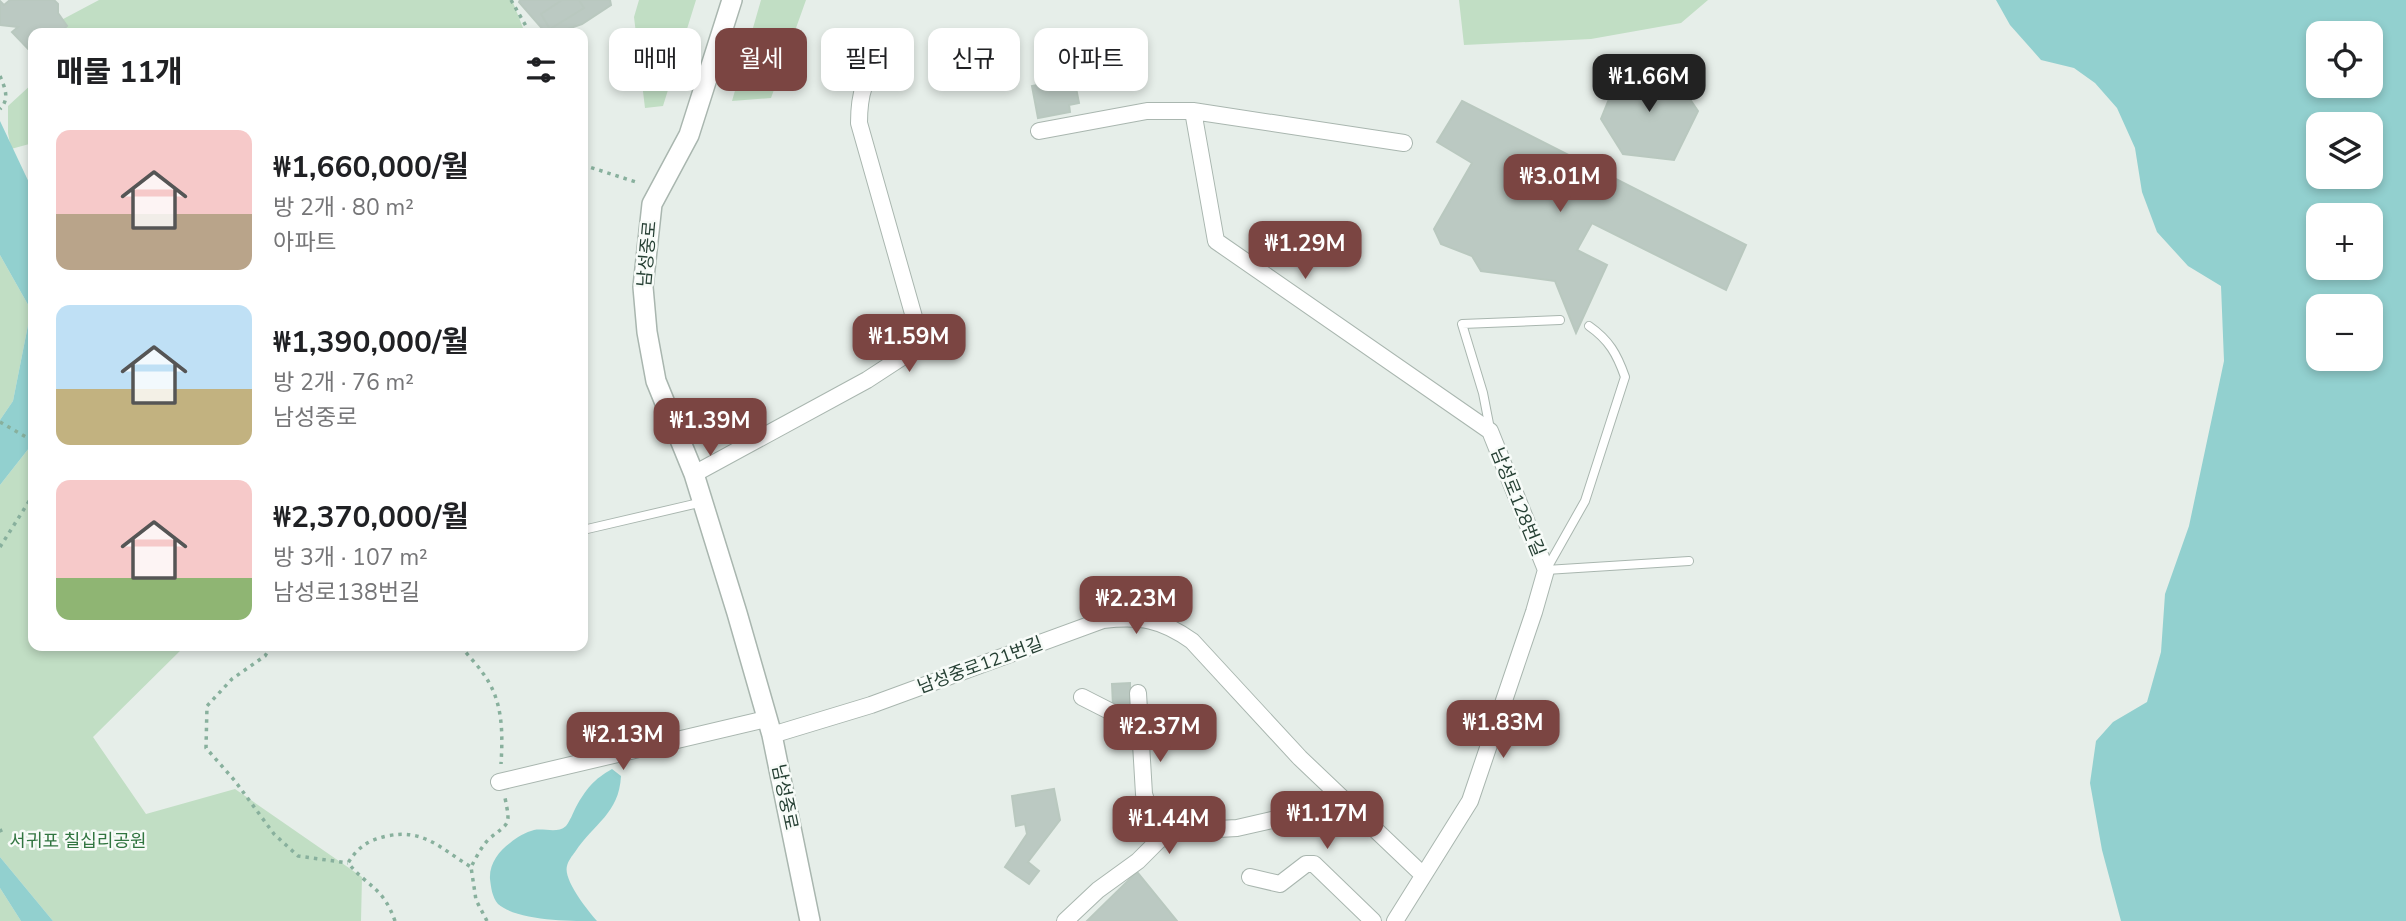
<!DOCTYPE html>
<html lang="ko">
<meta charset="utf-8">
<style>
:root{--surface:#fff;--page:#f6f6f6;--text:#202124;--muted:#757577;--accent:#7b4542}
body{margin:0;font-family:"Nunito Sans","Noto Sans KR",sans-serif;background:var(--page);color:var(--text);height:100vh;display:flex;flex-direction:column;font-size:26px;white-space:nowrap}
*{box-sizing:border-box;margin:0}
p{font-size:23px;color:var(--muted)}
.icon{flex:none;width:38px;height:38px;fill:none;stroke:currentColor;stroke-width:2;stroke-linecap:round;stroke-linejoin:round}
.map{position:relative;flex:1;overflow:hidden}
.panel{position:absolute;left:28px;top:28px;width:560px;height:623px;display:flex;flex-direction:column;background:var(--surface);border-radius:14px;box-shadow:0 4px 10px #0003}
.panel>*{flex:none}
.banner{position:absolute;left:609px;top:28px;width:665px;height:63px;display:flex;gap:14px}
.fabs{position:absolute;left:2306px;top:21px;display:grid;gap:14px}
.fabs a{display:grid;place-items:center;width:77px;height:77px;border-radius:14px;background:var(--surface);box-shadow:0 4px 10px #0003;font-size:35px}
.price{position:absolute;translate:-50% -60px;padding:0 16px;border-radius:14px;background:var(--accent);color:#fff;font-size:23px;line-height:46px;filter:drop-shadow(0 2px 4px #0008)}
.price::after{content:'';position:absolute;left:50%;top:42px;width:21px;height:16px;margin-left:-10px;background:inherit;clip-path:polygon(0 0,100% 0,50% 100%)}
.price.selected{background:#222;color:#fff}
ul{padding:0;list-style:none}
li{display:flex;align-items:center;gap:21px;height:175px;padding:0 28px}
li span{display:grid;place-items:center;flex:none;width:196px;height:140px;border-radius:14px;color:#555}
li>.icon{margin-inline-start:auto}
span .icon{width:84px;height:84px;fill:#fffc;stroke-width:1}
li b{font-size:30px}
h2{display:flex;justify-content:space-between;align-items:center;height:84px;padding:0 28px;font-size:30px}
.tag{padding:0 24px;border-radius:14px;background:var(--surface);box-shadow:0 4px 10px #0003;font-size:24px;line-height:63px}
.tag.selected{background:var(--accent);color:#fff}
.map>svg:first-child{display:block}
</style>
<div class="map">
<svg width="2406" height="921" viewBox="0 0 2406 921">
<rect width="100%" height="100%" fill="#e6eee9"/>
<path fill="#c1dec4" d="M99,0H512L525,33H49L50,26Z
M639,0H696L663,106L645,108L634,17Z
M761,0H806L771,98L732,101Z
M1459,0H1708L1681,23L1591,39L1464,45Z
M33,83V143L11,149L8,133V106Z
M0,255L31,310L13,401L0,420Z
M33,443V646H185L93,737L146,814L235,789L362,877L361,921H53L0,857V485Z
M0,888L21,921H0Z"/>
<path fill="#92d0cf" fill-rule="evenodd" d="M1996,0H2406V921H2121L2102,850L2090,783L2096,741L2113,722L2147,702L2161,652L2165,594L2189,526L2224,361L2221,286L2188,266L2157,232L2142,192L2135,148L2117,108L2095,83L2074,68L2041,60L2010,25ZM2319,33H2371V86H2319ZM2319,124H2371V177H2319ZM2371,215V268H2319V215ZM2319,306H2371V359H2319Z
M0,121L33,191V443L0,485V420L13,401L31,310L0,255Z
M612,769L621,776C619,814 594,823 575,852C572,856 568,861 567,866C563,880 588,911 597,921C570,921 518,921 498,904C492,897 491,887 490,879C489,864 499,851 510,843C517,837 526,832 534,830C545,828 557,834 566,826C570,821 573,813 576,807C586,789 594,779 612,769Z
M0,857L53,921H21L0,888Z"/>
<path fill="#bbc9c2" stroke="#b9c8bf" stroke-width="2" d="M10,0H54L58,4V13L67,26L60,33H33V54L12,32L18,27L0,25V1L4,5Z
M520,0H610L611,5L582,24L556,33H546L519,2Z
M562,0H579L584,8L550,29L541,14Z
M1670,70L1698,111L1674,160L1623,154L1601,119L1620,72Z
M1074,78L1079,103L1069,105L1070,112L1038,118L1032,86Z
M1462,101L1746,245L1726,290L1592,223L1577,250L1607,265L1576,333L1555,281L1481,271L1472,256L1441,244L1434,229L1472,163L1437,142Z
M1130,683V705H1113L1112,684Z
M1054,789L1060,820L1028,862L1039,871L1029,884L1005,867L1027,834L1025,824L1016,826L1012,796Z
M1137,872L1177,921H1087Z"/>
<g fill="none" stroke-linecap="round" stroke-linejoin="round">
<defs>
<path id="service" d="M1490,429L1483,393L1462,324L1560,320
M583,530L703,502
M1546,570L1585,501L1625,377C1617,354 1609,340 1589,326
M1546,570L1689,561"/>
<path id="minor" d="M1193,111L1404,143
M1039,131L1147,111H1193L1216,241L1490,431L1546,570L1534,612L1470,801L1395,921
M694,474L867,380L916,348L914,317L859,123C859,91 865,79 882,53
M1138,693L1144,794L1159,840
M1082,697L1139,726
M772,735L871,705L1103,620C1141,616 1161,619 1192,641L1300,758L1423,875
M499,782L766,719
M1250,877L1280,884L1306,864H1314L1373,921
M1065,921L1098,890L1138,861L1159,840L1180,831L1237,828L1281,818"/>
<path id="tertiary" d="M732,0L689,135L652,204L643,287L647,332L656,381L694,474L737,613L772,735L810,921"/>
</defs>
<use href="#service" stroke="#a9b6af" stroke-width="10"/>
<use href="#minor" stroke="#a9b6af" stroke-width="18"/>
<use href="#tertiary" stroke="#a9b6af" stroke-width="22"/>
<path stroke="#88b09d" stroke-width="3.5" stroke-dasharray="3.5 5" stroke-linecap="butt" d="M511,0L530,33
M0,76C5,88 10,99 0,109
M583,165L639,183
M0,422L33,441
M0,547L33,495
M271,646L265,656L232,679L207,706L206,748L235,781L274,834L298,856L348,863
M461,646C467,655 476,663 482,672C503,699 503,731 501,764
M0,829L3,836
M395,921C383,887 369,888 348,863C358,847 368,840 387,836C424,828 441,849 471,867
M487,921L476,900L471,867C476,858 481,847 489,839C509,822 511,827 505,798"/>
<use href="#service" stroke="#fff" stroke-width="8"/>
<use href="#minor" stroke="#fff" stroke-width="16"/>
<use href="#tertiary" stroke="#fff" stroke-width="19"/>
</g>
<g text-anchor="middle" stroke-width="5" stroke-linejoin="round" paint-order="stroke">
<g font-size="18" fill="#264034" stroke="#f7fbf8">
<text transform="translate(647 254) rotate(-85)" y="6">남성중로</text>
<text transform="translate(1518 502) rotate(68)" y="6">남성로128번길</text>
<text transform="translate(980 665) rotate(-20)" y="6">남성중로121번길</text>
<text transform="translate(785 797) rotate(78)" y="6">남성중로</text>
</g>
<g font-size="18" fill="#317540" stroke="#f7fbf8">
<text x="78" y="847">서귀포 칠십리공원</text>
</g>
</g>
</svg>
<div class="fabs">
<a><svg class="icon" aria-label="locate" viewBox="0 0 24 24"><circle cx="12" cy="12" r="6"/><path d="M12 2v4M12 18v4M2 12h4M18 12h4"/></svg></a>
<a><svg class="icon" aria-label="layers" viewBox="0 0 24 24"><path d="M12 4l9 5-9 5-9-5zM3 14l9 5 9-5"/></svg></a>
<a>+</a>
<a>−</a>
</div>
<b class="price selected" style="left:1649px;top:114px">₩1.66M</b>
<b class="price" style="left:1560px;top:214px">₩3.01M</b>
<b class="price" style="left:1305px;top:281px">₩1.29M</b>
<b class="price" style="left:909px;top:374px">₩1.59M</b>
<b class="price" style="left:710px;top:458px">₩1.39M</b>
<b class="price" style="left:1136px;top:636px">₩2.23M</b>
<b class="price" style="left:1503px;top:760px">₩1.83M</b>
<b class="price" style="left:1160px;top:764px">₩2.37M</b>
<b class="price" style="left:623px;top:772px">₩2.13M</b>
<b class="price" style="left:1327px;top:851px">₩1.17M</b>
<b class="price" style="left:1169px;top:856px">₩1.44M</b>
<div class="banner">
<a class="tag">매매</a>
<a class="tag selected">월세</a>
<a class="tag">필터</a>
<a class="tag">신규</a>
<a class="tag">아파트</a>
</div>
<section class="panel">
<h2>매물 11개<svg class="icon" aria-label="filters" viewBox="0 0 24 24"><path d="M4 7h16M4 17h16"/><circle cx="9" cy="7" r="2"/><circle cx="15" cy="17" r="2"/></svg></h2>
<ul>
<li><span style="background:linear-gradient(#f6c9c9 60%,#b9a48a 0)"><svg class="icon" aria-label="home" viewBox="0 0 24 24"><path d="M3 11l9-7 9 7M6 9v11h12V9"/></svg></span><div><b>₩1,660,000/월</b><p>방 2개 · 80 m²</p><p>아파트</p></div></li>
<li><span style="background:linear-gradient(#bfe0f5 60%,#c2b280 0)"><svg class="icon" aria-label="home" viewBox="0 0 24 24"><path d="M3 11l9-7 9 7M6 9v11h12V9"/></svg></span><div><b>₩1,390,000/월</b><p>방 2개 · 76 m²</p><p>남성중로</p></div></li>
<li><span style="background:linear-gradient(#f6c9c9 70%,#8fb573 0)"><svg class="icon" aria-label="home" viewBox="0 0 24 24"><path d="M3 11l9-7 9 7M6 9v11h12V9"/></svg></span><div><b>₩2,370,000/월</b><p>방 3개 · 107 m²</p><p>남성로138번길</p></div></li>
</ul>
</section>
</div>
